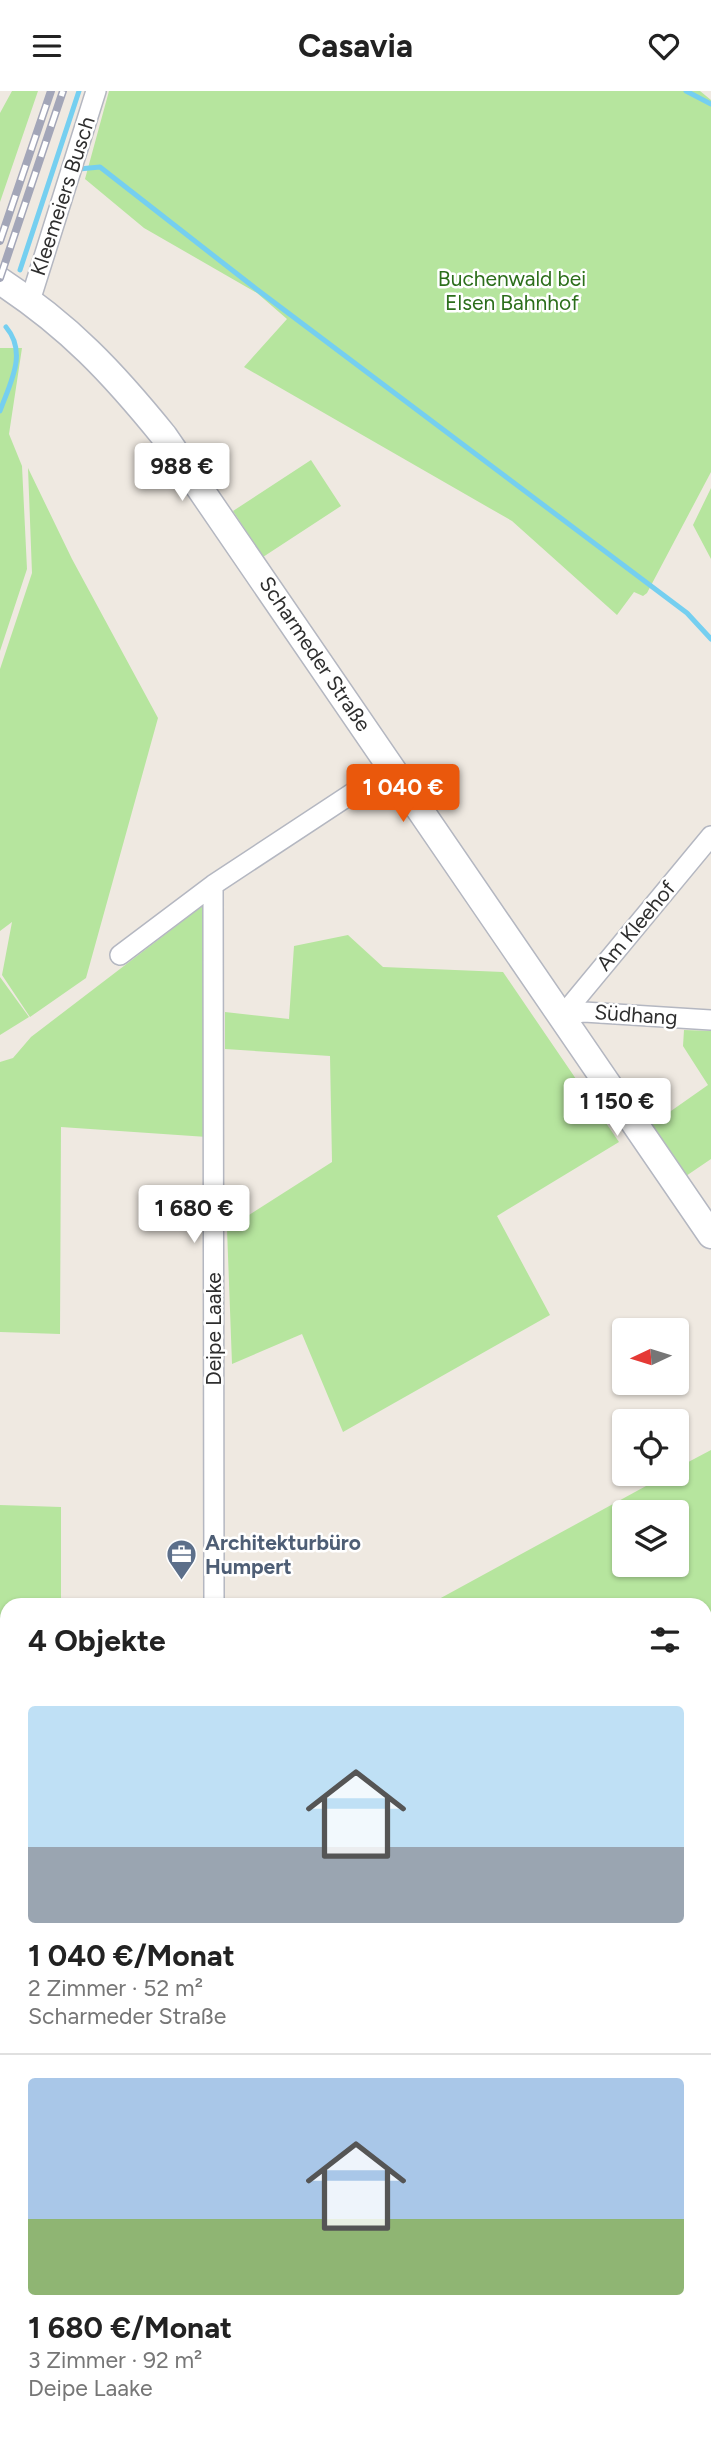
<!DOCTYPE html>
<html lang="de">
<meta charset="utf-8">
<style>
:root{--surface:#fff;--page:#f2f2f2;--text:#222;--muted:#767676;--line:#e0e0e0;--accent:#ea580c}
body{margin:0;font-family:Figtree,sans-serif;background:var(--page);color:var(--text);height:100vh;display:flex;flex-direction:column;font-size:26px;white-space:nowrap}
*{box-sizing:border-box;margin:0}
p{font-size:23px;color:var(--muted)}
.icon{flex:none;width:38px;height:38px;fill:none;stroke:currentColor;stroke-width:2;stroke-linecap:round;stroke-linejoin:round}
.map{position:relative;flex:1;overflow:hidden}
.panel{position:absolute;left:0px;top:1507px;width:712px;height:842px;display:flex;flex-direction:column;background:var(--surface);border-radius:21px 21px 0 0;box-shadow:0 2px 5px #0004}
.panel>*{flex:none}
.needle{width:46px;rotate:266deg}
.fabs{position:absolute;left:612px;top:1227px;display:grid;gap:14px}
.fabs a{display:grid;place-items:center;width:77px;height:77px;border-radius:7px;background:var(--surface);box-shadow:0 2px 5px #0004;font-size:35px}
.price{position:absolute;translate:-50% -60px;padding:0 16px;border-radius:7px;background:#fff;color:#222;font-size:23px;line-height:46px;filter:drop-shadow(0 2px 4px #0008)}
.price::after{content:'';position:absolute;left:50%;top:42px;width:21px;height:16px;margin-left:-10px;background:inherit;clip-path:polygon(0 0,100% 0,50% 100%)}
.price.active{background:var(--accent);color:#fff}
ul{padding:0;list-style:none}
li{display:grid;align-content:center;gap:14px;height:371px;padding:0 28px}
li+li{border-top:2px solid var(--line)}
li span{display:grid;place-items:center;height:217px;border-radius:7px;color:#555}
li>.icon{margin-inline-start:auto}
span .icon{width:126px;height:126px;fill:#fffc;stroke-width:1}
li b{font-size:30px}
h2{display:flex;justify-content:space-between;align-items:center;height:84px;padding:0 28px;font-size:30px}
header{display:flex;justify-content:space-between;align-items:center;height:91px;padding:0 28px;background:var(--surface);font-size:32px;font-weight:700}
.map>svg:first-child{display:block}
</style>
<header><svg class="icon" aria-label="menu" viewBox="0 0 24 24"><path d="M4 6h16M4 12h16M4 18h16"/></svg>Casavia<svg class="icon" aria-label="heart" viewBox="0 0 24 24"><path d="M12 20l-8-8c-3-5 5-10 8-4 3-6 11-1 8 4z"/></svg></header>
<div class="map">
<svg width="711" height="2347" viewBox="0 0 711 2347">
<rect width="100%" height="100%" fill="#efe9e1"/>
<path fill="#b6e59e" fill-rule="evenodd" d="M12,0H38L0,111V22Z
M109,0H700L711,9V381L647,502L643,505L634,501L617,524L512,430L244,276L287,228L257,202L144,137L85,88Z
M0,257H22L9,343L22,375L27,478L0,560Z
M311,369L341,415L263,466L233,420Z
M28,377L72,468L158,627L86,887L30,926L2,884L12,831L0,840V578L32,482Z
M711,397V468L693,434Z
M205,813L207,1046L61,1036L60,1243L0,1241V971L13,967L31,946Z
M348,844L383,876L503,881L619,1051L497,1125L550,1224L343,1341L302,1243L232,1273L227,1138L332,1071L330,965L225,958V921L289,928L294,855Z
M0,886L29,926L0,944Z
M684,939L711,940V1068L686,1085L651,1034L708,994L683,955Z
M711,1359V1689L705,1692V1514H428L668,1383L677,1382V1377ZM625,1421H677V1474H625Z
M0,1414L61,1416V1514H7V2342H202V2347H0Z
M705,1942L711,1957V2347H224V2342H705Z"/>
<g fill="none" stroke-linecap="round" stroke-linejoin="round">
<path stroke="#75cff0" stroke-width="5" d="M686,0L711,13
M79,78L100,76L255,197L687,522L711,548
M20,179L79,0
M0,320C10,292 28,262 6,236"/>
<defs>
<path id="street" d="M30,210L96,0
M213,794L214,1514
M120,864L213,794L392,676
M562,925L711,745
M562,925L584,921L711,929
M212,2347V2342"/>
<path id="secondary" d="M0,190C69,235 113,282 164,345L711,1144"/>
</defs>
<use href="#street" stroke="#b4b7c1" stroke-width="22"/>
<use href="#secondary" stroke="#b4b7c1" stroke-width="29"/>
<use href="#street" stroke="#fff" stroke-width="19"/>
<use href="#secondary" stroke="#fff" stroke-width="26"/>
<defs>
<path id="rail" d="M0,150L51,0
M0,187L63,0"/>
</defs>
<use href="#rail" stroke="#a3a6b8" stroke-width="8"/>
<use href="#rail" stroke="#fff" stroke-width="5" stroke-dasharray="16" stroke-linecap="butt"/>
</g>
<defs>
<symbol id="office-pin" viewBox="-11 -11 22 30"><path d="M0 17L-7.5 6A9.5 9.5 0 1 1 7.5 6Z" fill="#5c6f8a" stroke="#fff"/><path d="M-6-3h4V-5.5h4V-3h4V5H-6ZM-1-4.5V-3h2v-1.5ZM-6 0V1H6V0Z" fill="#fff"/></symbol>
</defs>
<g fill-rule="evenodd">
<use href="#office-pin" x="164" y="1446" width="35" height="47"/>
</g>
<g text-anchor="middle" stroke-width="5" stroke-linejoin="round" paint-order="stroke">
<g font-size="21" fill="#2e2e2e" stroke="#fff">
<text transform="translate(63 105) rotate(-72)" y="7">Kleemeiers Busch</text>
<text transform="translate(315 563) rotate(56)" y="7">Scharmeder Straße</text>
<text transform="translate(636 835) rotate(-50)" y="7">Am Kleehof</text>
<text transform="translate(636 924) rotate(4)" y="7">Südhang</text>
<text transform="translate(214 1238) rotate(-90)" y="7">Deipe Laake</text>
</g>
<g font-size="21" fill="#2c6e1b" stroke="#fff">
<text x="512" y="195">Buchenwald bei<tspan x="512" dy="24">Elsen Bahnhof</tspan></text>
</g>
<g font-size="21" font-weight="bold" fill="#4e5e75" stroke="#fff" text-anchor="start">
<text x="205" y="1459">Architekturbüro<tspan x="205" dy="24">Humpert</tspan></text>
</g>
</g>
</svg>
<div class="fabs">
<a><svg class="needle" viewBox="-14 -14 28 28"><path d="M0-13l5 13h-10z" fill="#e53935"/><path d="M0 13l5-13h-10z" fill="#767676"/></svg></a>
<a><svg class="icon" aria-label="locate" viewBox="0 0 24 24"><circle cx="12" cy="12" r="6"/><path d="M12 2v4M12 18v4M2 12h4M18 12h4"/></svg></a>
<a><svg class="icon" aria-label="layers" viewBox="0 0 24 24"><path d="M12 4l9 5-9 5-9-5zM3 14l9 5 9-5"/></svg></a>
</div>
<b class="price" style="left:182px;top:412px">988 €</b>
<b class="price active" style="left:403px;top:733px">1 040 €</b>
<b class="price" style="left:617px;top:1047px">1 150 €</b>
<b class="price" style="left:194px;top:1154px">1 680 €</b>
<section class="panel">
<h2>4 Objekte<svg class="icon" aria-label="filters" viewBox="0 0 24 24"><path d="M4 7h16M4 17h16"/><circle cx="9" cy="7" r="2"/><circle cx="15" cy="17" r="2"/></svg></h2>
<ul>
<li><span style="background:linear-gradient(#bfe0f5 65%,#9aa5b1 0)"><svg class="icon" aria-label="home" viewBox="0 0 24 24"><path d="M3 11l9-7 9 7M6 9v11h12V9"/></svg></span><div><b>1 040 €/Monat</b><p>2 Zimmer · 52 m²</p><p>Scharmeder Straße</p></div></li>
<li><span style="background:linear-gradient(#a9c7e8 65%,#8fb573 0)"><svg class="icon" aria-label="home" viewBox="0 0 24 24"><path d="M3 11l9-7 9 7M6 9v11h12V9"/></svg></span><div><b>1 680 €/Monat</b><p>3 Zimmer · 92 m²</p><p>Deipe Laake</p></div></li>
</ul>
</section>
</div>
